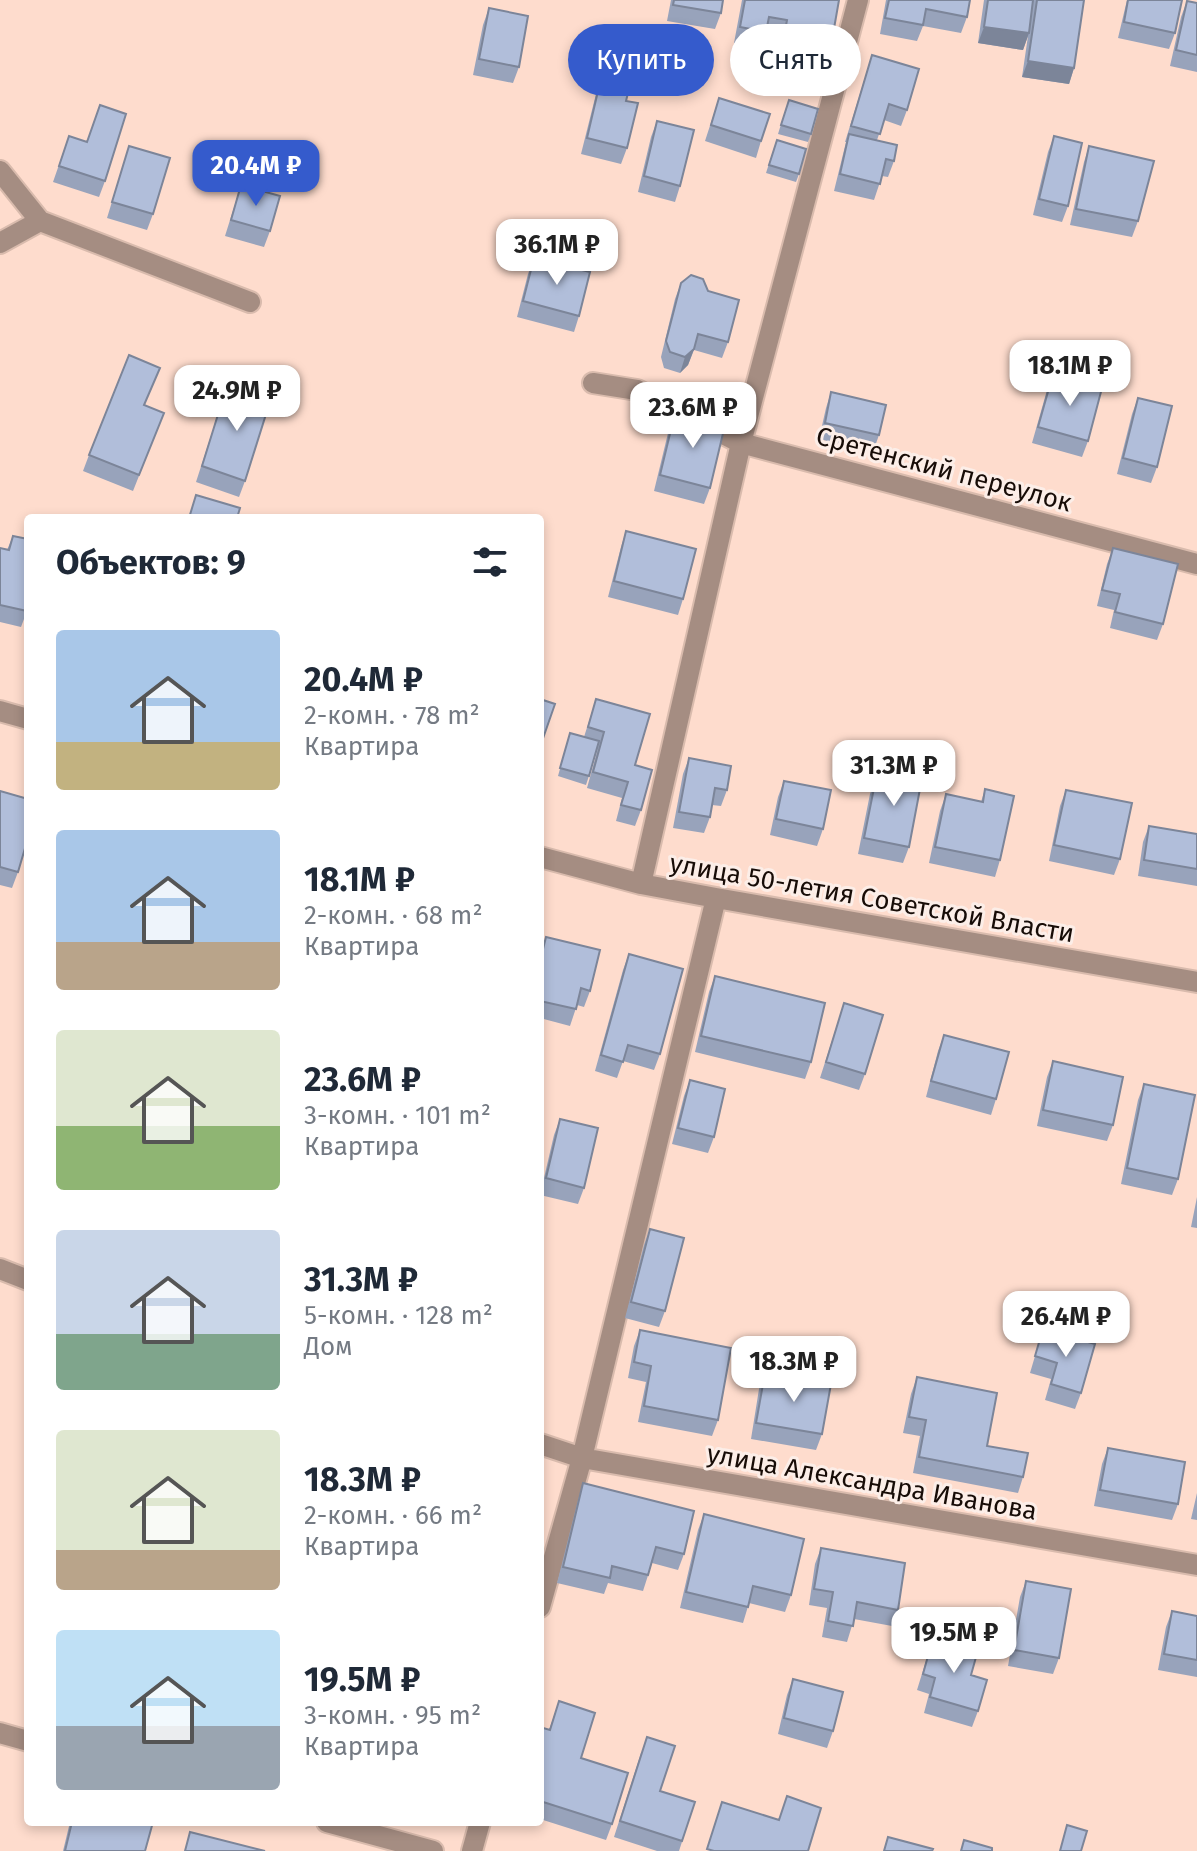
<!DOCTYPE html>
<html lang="ru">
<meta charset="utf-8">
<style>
:root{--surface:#fff;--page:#f6f6f7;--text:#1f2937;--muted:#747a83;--accent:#355bcc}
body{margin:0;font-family:"Fira Sans",sans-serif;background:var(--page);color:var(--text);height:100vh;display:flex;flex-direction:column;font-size:30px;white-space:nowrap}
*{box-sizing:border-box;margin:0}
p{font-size:26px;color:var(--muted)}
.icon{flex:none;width:44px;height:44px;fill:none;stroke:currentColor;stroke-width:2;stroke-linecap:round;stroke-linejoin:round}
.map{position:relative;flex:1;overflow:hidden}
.side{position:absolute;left:24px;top:514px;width:520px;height:1312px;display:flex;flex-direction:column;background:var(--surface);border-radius:8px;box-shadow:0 4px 12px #0003}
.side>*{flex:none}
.top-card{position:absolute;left:568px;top:24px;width:508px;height:72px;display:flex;gap:16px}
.price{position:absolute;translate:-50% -68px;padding:0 18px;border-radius:16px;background:#fff;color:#222;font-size:26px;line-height:52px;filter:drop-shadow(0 2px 4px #0008)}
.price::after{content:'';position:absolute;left:50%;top:48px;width:24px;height:18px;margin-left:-12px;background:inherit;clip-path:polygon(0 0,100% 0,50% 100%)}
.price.on{background:var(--accent);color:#fff}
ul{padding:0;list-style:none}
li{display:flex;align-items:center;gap:24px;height:200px;padding:0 32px}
li span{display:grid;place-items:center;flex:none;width:224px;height:160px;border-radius:8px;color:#555}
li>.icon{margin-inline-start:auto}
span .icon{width:96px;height:96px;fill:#fffc;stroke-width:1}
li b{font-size:34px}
h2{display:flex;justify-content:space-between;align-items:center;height:96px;padding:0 32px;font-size:34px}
.chip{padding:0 28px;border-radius:36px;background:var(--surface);box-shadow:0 4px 12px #0003;font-size:28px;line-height:72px}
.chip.on{background:var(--accent);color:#fff}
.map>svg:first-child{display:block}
</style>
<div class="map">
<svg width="1197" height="1851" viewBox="0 0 1197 1851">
<rect width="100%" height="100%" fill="#fedccd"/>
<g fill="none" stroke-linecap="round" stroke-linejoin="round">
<defs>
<path id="minor" d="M0,171L40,221L0,243
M40,221L250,302
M593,383L637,390L741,443L1197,564
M0,711L28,719
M540,857L641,884L716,898L1197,982
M641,884L741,443L858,0
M0,1269L28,1280
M540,1444L582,1458L1197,1565
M540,1607L582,1458L716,898
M0,1733L28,1741
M327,1822L433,1851
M472,1851L480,1822"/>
</defs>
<use href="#minor" stroke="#d9bbad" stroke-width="24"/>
<use href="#minor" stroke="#a58d82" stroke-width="20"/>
</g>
<path fill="#98a3bb" d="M671,0H723L721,13L715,29L667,21Z
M742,0H839L832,40L826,56L779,47L781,36L766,33L760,48L734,43Z
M886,0H970L967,17L961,33L923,26L917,41L880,34Z
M984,0H1084L1074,68L1069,84L1022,77L1028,36L1023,50L978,43Z
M1127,0H1182L1175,33L1169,49L1118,38Z
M1187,1L1197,3V72L1170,66L1181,17Z
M489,8L519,67L513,83L473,75L483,25Z
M872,55L907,110L901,126L884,120L877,140L894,161L888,177L882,176L874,200L834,191L846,142H845Z
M602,74L626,101L627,148L621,164L581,154L597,90Z
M719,98L761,141L756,158L705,141Z
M786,108L811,134L808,142L778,134Z
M657,121L680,186L675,202L638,192L651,137Z
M69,136L87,142L105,181L99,197L53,182Z
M1054,136L1068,206L1062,222L1033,215L1048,152Z
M129,146L153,214L147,230L107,218Z
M1089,146L1138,221L1132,237L1070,225L1084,162Z
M774,148L799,174L796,182L766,173Z
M241,185L270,231L264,247L225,236Z
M534,258L579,316L574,332L517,317L528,274Z
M681,283L728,342L722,358L694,350L688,365L680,373L664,368L661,357L675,299Z
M1053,374L1088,441L1082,457L1032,443L1047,390Z
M225,392L245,481L239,497L196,482Z
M831,392L879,435L873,452L819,439L826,408Z
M1138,398L1157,467L1151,483L1117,474L1132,414Z
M145,406L164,413L133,491L83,471L89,455Z
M675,413L710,488L704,504L654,491L669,429Z
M626,531L683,599L678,615L608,597L621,547Z
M13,536L27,611L21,627L0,622V548L7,550Z
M1113,548L1163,624L1157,640L1110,628L1114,610L1097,606L1107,564Z
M596,699L635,765L641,810L635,826L616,821L622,798L587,788L598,748L586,785L558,776L570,733L584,737Z
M689,758L727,790L721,806L712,805L710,817L704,833L673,828L683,774Z
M896,768L909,847L903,863L858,854L870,794L876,778L891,781Z
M784,781L823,829L817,846L770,835L778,797Z
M985,789L1000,860L995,877L929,863L940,811L946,794L981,802Z
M1066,790L1120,859L1114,875L1049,861L1060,806Z
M0,791L18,872L12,888L0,885Z
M1149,826L1197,834V886L1138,876L1143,842Z
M546,937L590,991L584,1007L577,1005L570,1026L540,1018V953Z
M629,954L660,1054L654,1070L623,1061L617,1078L595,1071L623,970Z
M715,976L811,1062L805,1079L695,1052L709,992Z
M844,1003L865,1074L859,1090L820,1078Z
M944,1035L996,1099L991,1115L926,1097L938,1051Z
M1053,1061L1113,1125L1107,1141L1037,1126L1047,1077Z
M690,1080L714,1137L708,1153L672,1144L684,1096Z
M1144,1084L1178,1179L1172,1195L1121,1184L1138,1100Z
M560,1119L584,1188L578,1204L540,1195L554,1135Z
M1197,1197V1228L1191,1227Z
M650,1229L665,1311L659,1327L625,1318L644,1245Z
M1043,1329L1081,1393L1075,1409L1045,1400L1051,1379L1030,1373Z
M640,1330L718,1420L712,1436L638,1422L646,1382L628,1378L634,1346Z
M765,1373L822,1434L816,1450L751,1439L759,1389Z
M917,1377L987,1446L1023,1477L1018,1493L913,1473L920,1436L903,1433L911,1394Z
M1108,1448L1178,1504L1172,1520L1094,1506L1102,1464Z
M583,1483L684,1554L678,1570L652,1563L643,1591L608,1583L604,1594L557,1583L578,1500Z
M1197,1493V1520L1191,1519Z
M704,1514L791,1595L785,1612L749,1603L743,1623L680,1608L698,1530Z
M821,1548L898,1610L892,1626L854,1619L847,1642L822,1637L827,1608L809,1605L815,1564Z
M1026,1581L1059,1658L1053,1674L1008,1666L1020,1597Z
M1172,1611L1197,1616V1677L1158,1670L1166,1627Z
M933,1638L978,1711L972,1727L924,1713L929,1694L917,1690Z
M793,1679L833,1731L827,1748L778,1734L787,1695Z
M559,1701L581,1758L612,1824L606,1840L540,1819V1727L549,1730Z
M641,1753L660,1791L695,1802L679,1851H657L614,1837Z
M70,1822H153L145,1851H63Z"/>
<path fill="#7c8599" d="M984,27L1029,33L1023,50L978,43Z
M1028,61L1074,68L1069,84L1022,77Z
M694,349L688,365L680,373L685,357Z"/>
<path fill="#b1beda" stroke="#7c8599" stroke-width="2" d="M674,0H723L721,13L673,5Z
M745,0H839L832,40L785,31L787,20L769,17L766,32L740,27Z
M889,0H970L967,17L926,9L923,25L885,18Z
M988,0H1033L1029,33L984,27Z
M1037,0H1084L1074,68L1028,61Z
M1128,0H1182L1175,33L1124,22Z
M1187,1L1197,3V55L1176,50Z
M489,8L528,16L519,67L479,59Z
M872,55L919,69L907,110L889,104L880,134L851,126Z
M602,74L631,81L626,101L638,103L627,148L587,138Z
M719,98L770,114L761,141L711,125Z
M789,100L818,109L811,134L781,125Z
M100,105L126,114L105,181L59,166L69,136L87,142Z
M657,121L694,130L680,186L644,176Z
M849,134L897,145L894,161L886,159L880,184L840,174Z
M1054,136L1082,143L1068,206L1039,199Z
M777,140L806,149L799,174L769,165Z
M129,146L170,158L153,214L112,202Z
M1089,146L1154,161L1138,221L1076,209Z
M241,185L280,196L270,231L231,220Z
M534,258L590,272L579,316L523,301Z
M691,275L703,279L708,291L739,300L728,342L698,334L694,349L685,357L670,352L666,341L681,283Z
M129,355L160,368L144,405L164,413L139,475L89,455Z
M1053,374L1102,388L1088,441L1038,427Z
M247,386L272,395L245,481L202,466L225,392L243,397Z
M831,392L886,405L879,435L825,423Z
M1138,398L1172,406L1157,467L1123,458Z
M675,413L725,425L710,488L660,475Z
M196,495L240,508L237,518H189Z
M626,531L696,549L683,599L614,581Z
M13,536L28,539V607L27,611L0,605V548L9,550Z
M1113,548L1178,564L1163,624L1115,612L1120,594L1102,590Z
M540,699L555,704L540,747Z
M596,699L650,714L635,765L652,770L641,810L621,805L628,782L593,772L604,732L588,727Z
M570,733L599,741L589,776L560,768Z
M689,758L731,766L727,790L715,788L710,817L679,812Z
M896,768L923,773L909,847L864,838L876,778L893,782Z
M784,781L831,790L823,829L776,819Z
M985,789L1014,796L1000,860L935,847L946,794L983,802Z
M1066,790L1132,803L1120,859L1054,845Z
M0,791L28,799V838L18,872L0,867Z
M1149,826L1197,834V869L1144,860Z
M546,937L600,950L590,991L581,988L576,1009L540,1001V961Z
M629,954L683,969L660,1054L628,1045L623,1062L601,1055Z
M715,976L825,1003L811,1062L701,1036Z
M844,1003L883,1015L865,1074L826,1062Z
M944,1035L1009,1052L996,1099L931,1081Z
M1053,1061L1123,1077L1113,1125L1043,1110Z
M690,1080L725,1089L714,1137L678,1128Z
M1144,1084L1195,1095L1178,1179L1127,1168Z
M560,1119L598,1128L584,1188L546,1178Z
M650,1229L684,1238L665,1311L631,1302Z
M1043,1329L1095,1344L1081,1393L1051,1384L1057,1363L1035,1356Z
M640,1330L731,1348L718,1420L644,1406L651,1366L634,1362Z
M765,1373L831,1384L822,1434L756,1423Z
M917,1377L997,1393L987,1446L1028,1453L1023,1477L919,1457L926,1420L909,1417Z
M1108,1448L1185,1462L1178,1504L1100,1490Z
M583,1483L694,1511L684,1554L656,1547L648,1575L612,1566L610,1578L563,1567Z
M704,1514L804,1539L791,1595L753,1586L748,1607L686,1592Z
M821,1548L905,1563L898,1610L857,1602L853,1626L828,1621L833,1592L814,1589Z
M1026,1581L1071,1589L1059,1658L1014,1650Z
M1172,1611L1197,1616V1660L1164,1654Z
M933,1638L978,1650L971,1675L987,1680L978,1711L930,1697L935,1678L923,1674Z
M793,1679L843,1692L833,1731L784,1718Z
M559,1701L595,1713L581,1758L628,1773L612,1824L540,1801V1727L550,1730Z
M647,1737L675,1746L660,1791L695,1802L682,1841L620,1821Z
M787,1796L821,1808L808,1851H714L707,1849L722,1802L779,1820Z
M72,1822H153L145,1851H65Z
M1067,1825L1087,1831L1081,1851H1060Z
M190,1832L265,1851H185Z
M888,1837L933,1849L932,1851H884Z
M964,1840L992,1848V1851H961Z"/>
<g text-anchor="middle" stroke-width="6" stroke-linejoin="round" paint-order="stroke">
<g font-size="26" fill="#170c07" stroke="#fceee8">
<text transform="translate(944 469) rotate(15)" y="9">Сретенский переулок</text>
<text transform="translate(872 898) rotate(10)" y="9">улица 50-летия Советской Власти</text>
<text transform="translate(872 1482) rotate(10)" y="9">улица Александра Иванова</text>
</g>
</g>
</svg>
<b class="price on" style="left:256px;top:208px">20.4M ₽</b>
<b class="price" style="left:557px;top:287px">36.1M ₽</b>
<b class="price" style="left:1070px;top:408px">18.1M ₽</b>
<b class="price" style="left:237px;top:433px">24.9M ₽</b>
<b class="price" style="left:693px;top:450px">23.6M ₽</b>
<b class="price" style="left:894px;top:808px">31.3M ₽</b>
<b class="price" style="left:1066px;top:1359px">26.4M ₽</b>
<b class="price" style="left:794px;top:1404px">18.3M ₽</b>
<b class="price" style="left:954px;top:1675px">19.5M ₽</b>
<div class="top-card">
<a class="chip on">Купить</a>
<a class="chip">Снять</a>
</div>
<section class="side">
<h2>Объектов: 9<svg class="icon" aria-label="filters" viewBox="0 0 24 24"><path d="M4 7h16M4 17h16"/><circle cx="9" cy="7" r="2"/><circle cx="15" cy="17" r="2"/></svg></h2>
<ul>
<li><span style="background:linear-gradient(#a9c7e8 70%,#c2b280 0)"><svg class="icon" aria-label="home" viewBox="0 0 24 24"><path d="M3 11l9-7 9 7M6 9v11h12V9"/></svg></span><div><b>20.4M ₽</b><p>2-комн. · 78 m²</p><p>Квартира</p></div></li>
<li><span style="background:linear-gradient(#a9c7e8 70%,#b9a48a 0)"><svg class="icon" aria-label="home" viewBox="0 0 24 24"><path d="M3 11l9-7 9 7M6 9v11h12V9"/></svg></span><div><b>18.1M ₽</b><p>2-комн. · 68 m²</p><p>Квартира</p></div></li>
<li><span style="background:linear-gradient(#dfe7d0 60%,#8fb573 0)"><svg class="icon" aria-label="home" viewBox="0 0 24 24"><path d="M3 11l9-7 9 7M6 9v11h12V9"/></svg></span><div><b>23.6M ₽</b><p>3-комн. · 101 m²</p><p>Квартира</p></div></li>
<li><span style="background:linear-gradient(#c9d6e8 65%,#7fa58c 0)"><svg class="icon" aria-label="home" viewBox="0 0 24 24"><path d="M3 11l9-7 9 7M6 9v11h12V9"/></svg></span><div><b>31.3M ₽</b><p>5-комн. · 128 m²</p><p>Дом</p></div></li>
<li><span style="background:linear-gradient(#dfe7d0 75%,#b9a48a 0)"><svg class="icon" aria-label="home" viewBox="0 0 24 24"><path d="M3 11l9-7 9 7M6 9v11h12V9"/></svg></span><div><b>18.3M ₽</b><p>2-комн. · 66 m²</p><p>Квартира</p></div></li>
<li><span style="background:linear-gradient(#bfe0f5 60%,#9aa5b1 0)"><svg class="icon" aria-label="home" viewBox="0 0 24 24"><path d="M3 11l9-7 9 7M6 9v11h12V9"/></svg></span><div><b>19.5M ₽</b><p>3-комн. · 95 m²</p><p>Квартира</p></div></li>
</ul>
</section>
</div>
